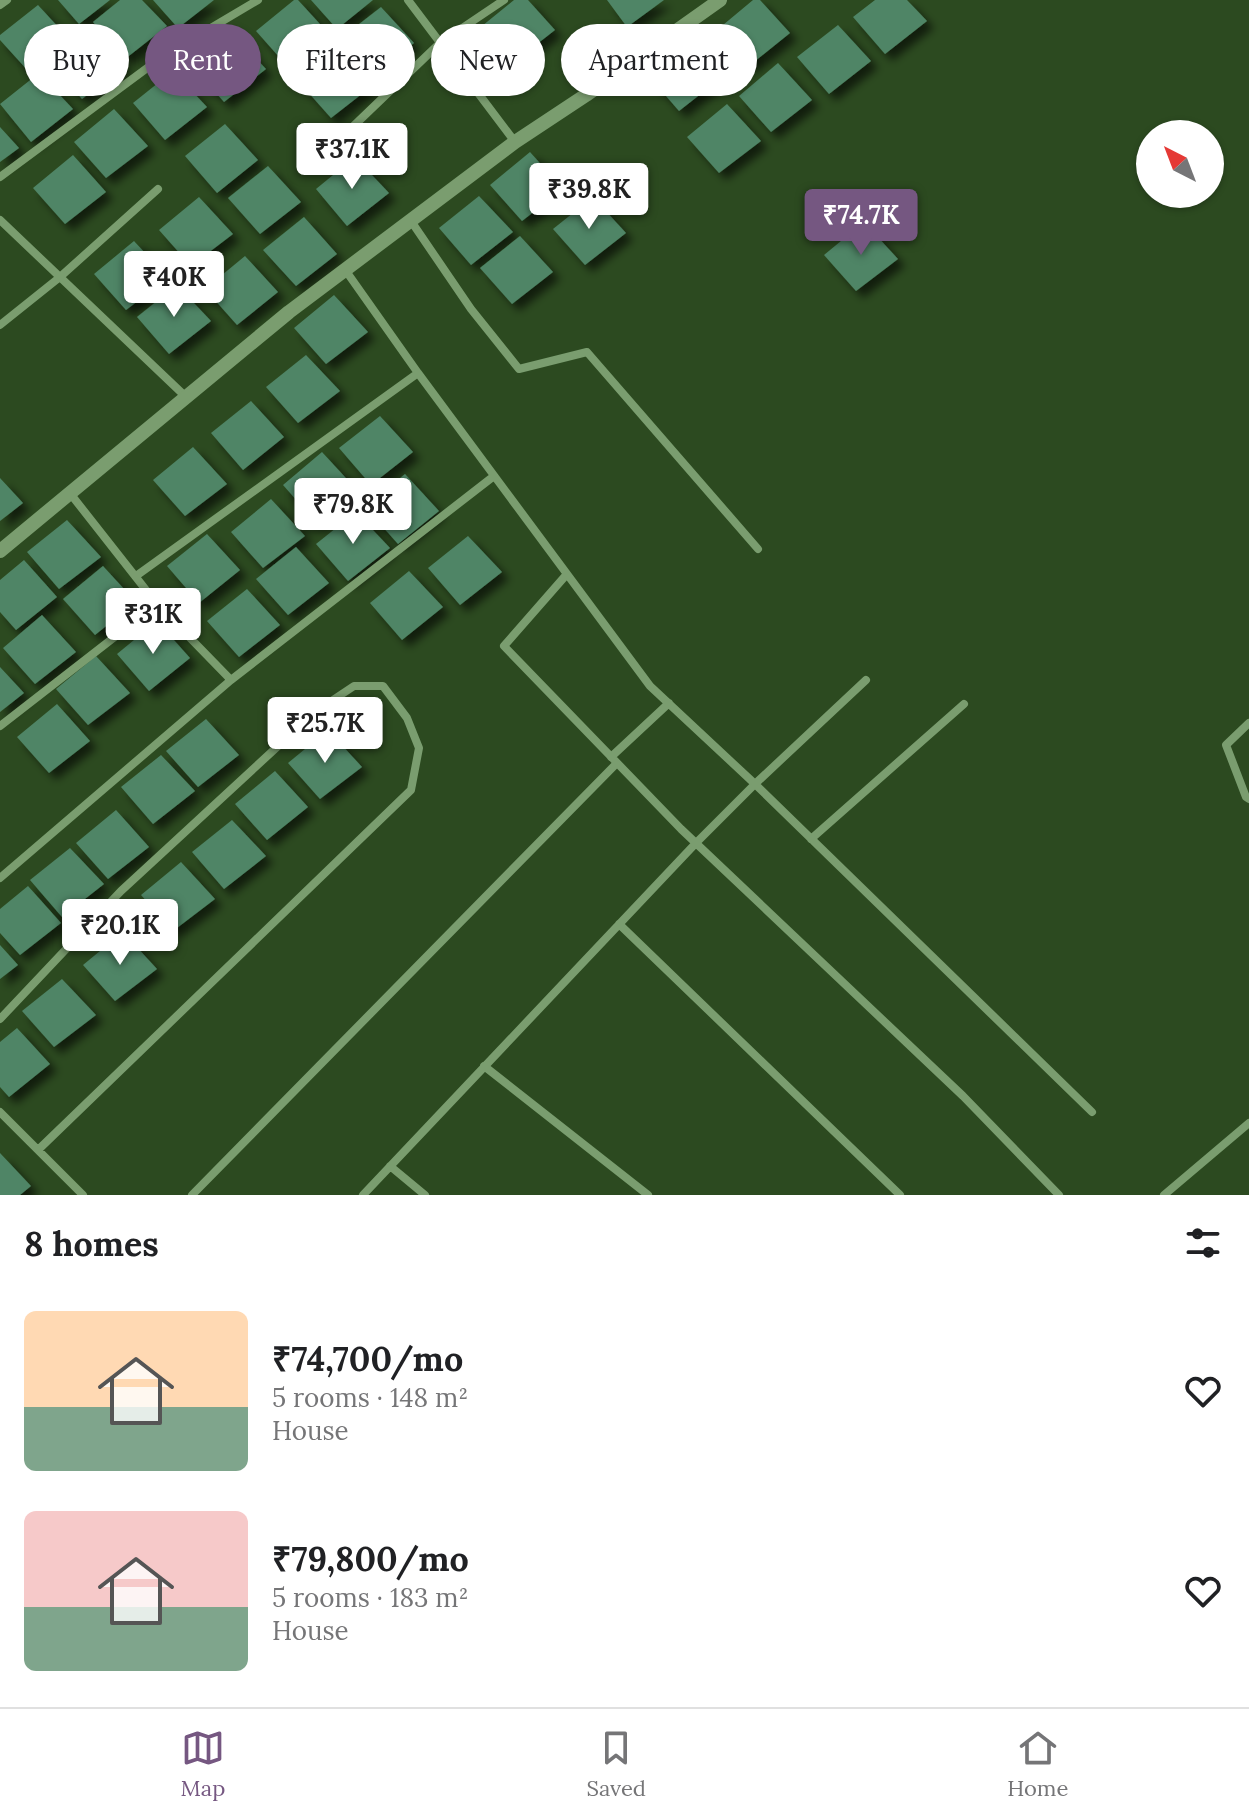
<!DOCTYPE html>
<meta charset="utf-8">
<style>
:root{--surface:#fff;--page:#f6f6f6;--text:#202124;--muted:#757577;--line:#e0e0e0;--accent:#755781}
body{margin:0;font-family:Lora,serif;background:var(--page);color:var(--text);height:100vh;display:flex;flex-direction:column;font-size:30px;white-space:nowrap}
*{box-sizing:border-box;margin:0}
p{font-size:26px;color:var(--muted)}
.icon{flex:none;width:44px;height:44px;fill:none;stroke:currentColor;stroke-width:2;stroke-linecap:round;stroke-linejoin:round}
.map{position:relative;height:1195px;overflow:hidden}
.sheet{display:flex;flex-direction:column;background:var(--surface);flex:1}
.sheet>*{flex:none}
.banner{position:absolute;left:24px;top:24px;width:800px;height:72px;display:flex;gap:16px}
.needle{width:52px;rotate:318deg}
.fabs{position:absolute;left:1136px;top:120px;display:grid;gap:16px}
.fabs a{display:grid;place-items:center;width:88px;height:88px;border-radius:50%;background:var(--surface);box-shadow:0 2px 6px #0004;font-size:40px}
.price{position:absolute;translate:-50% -68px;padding:0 18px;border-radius:8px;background:#fff;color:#222;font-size:26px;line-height:52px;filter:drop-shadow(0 2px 4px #0008)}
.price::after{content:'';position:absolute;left:50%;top:48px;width:24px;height:18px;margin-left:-12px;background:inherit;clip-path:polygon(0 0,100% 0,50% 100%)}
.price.selected{background:var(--accent);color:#fff}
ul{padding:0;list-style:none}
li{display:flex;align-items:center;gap:24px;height:200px;padding:0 24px}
li span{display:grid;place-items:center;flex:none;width:224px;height:160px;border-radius:12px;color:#555}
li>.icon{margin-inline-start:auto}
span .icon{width:96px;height:96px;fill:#fffc;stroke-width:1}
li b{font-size:34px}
h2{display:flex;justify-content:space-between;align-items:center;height:96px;padding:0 24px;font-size:34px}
.chip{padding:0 28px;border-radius:36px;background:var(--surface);box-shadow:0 2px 6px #0004;font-size:28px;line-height:72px}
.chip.selected{background:var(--accent);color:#fff}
.menu{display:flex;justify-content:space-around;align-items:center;height:112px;border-top:2px solid var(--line);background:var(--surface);font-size:22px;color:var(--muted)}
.menu a{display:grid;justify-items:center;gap:4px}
.menu .selected{color:var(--accent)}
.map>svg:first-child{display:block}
</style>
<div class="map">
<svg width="1249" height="1195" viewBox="0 0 1249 1195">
<defs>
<filter id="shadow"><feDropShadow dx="7" dy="7" stdDeviation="4" flood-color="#0009"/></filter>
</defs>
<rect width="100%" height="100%" fill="#2c4a20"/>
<path fill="#4f8566" filter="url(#shadow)" d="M58,0H110L79,24Z
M120,0H142L167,26L125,59L93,22Z
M153,0H214L178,28Z
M294,0H298L330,35L288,67L256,31Z
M311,0H373L337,29Z
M514,0H528L555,30L514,62L482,26Z
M607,0H664L627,27Z
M753,0H760L790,33L749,66L717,30Z
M875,0H907L927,21L885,54L853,17Z
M38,5L71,41L30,73L0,40V35Z
M381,7L414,43L372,76L340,39Z
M838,25L871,61L829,94L797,57Z
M90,29L124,66L82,99L50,62Z
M232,33L266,69L224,102L192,65Z
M687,42L721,78L679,111L647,74Z
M339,49L372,86L331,118L299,82Z
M778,63L812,100L771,132L739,96Z
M173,71L207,107L165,140L133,103Z
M39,73L73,109L31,142L0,104Z
M727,104L761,141L719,173L687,137Z
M114,109L148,146L106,178L74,142Z
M225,124L258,160L217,193L185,156Z
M0,127L19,148L0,162Z
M530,152L563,189L522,221L490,185Z
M73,155L106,192L65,224L33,188Z
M355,157L389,193L347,226L316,189Z
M268,166L301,202L260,234L228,198Z
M479,196L513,232L471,265L439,228Z
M199,197L233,234L191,266L159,230Z
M593,197L626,233L585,265L553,229Z
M304,217L337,254L296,286L263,250Z
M864,222L898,259L856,291L824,255Z
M520,236L553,272L512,304L480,268Z
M134,241L168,278L126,310L94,274Z
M245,256L278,292L237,325L205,289Z
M177,285L211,321L169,354L137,317Z
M334,295L368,332L326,364L294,328Z
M306,355L340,391L298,423L266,387Z
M251,401L284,437L243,470L211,433Z
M380,416L413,452L371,485L339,448Z
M193,447L227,484L185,516L153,480Z
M322,452L356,489L315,521L283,485Z
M405,474L439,511L398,544L365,507Z
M0,478L23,503L0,521Z
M271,499L305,536L263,568L231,532Z
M356,512L390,548L348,581L316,544Z
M67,520L101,557L59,589L27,552Z
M207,534L240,570L199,603L167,566Z
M468,536L502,572L460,605L428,568Z
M296,547L329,583L288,615L256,579Z
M24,560L57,597L16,630L0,612V580Z
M103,566L136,602L95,635L63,599Z
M409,571L443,607L402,640L370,603Z
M247,589L280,625L239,657L207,621Z
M42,615L76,652L35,684L3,648Z
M157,621L190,658L149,691L117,654Z
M96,656L130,693L88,725L56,689Z
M0,667L24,693L0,712Z
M57,704L90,741L49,773L17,737Z
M206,719L239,755L198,787L166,751Z
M328,730L362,767L320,799L288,763Z
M161,755L195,791L153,824L121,787Z
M275,771L308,807L267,840L235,804Z
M116,810L149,847L108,879L76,843Z
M232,820L266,856L224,889L192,852Z
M70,848L104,884L62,917L30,880Z
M181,862L215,899L173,931L141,895Z
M28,886L61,923L20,955L0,933V909Z
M123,932L157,969L115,1001L83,965Z
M0,945L18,965L0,979Z
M62,979L96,1015L54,1047L22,1011Z
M17,1028L50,1064L9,1097L0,1087V1042Z
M0,1153L31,1186L20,1195H0Z"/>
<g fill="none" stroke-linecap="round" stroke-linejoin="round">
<path stroke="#7a9d6f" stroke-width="8" d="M408,0L515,142
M0,5L7,0
M316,162L440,43L504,0
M0,177L162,57L258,0
M0,220L185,396
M411,221L471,309L519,369L587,352L758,549
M346,271L418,373L650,686L755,784L1092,1112
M0,325L60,277L158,189
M567,574L504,646L681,829L963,1096L1059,1195
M136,576L418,373
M231,680L494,476
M1249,723L1226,745L1246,797L1249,799
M0,726L157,604L69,492
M611,757L669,703
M811,839L964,704
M0,878L231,680L157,604
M619,924L900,1195
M0,1019L121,891L315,712L354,686H383L407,718L419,748L411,790L38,1150
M484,1066L648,1195
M0,1112L83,1195
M390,1166L425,1195
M192,1195L617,763
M363,1195L696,843L755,784L866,680
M1164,1195L1249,1123"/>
<path stroke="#7a9d6f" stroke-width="14" d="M0,551L289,312L515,142L586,95L720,0"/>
</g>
</svg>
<div class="fabs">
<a><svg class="needle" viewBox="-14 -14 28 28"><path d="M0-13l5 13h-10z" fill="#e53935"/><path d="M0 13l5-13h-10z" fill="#757577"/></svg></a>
</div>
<b class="price" style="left:352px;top:191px">₹37.1K</b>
<b class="price" style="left:589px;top:231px">₹39.8K</b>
<b class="price selected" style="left:861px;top:257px">₹74.7K</b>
<b class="price" style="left:174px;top:319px">₹40K</b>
<b class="price" style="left:353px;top:546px">₹79.8K</b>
<b class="price" style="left:153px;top:656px">₹31K</b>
<b class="price" style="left:325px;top:765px">₹25.7K</b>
<b class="price" style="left:120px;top:967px">₹20.1K</b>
<div class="banner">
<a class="chip">Buy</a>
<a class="chip selected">Rent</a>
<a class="chip">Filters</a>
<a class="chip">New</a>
<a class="chip">Apartment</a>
</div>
</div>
<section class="sheet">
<h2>8 homes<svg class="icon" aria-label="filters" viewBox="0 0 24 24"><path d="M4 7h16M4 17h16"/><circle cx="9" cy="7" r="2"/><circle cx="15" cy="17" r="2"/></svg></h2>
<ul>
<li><span style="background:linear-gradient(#ffd9b3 60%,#7fa58c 0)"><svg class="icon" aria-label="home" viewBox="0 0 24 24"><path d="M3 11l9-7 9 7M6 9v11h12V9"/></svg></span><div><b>₹74,700/mo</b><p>5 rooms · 148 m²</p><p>House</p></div><svg class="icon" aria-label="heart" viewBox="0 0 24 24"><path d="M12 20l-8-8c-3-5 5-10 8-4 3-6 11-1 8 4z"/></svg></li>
<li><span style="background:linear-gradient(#f6c9c9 60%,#7fa58c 0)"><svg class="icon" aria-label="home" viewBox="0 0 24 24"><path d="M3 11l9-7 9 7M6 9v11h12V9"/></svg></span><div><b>₹79,800/mo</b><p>5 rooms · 183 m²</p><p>House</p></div><svg class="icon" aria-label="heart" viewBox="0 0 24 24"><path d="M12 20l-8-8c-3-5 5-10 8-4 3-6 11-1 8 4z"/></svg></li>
</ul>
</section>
<nav class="menu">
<a class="selected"><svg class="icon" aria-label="map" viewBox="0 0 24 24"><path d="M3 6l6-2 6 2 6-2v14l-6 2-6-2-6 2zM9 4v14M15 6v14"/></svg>Map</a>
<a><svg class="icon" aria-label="saved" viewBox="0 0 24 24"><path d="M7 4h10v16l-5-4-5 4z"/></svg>Saved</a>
<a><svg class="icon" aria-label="home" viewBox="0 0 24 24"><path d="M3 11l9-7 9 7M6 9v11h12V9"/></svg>Home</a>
</nav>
